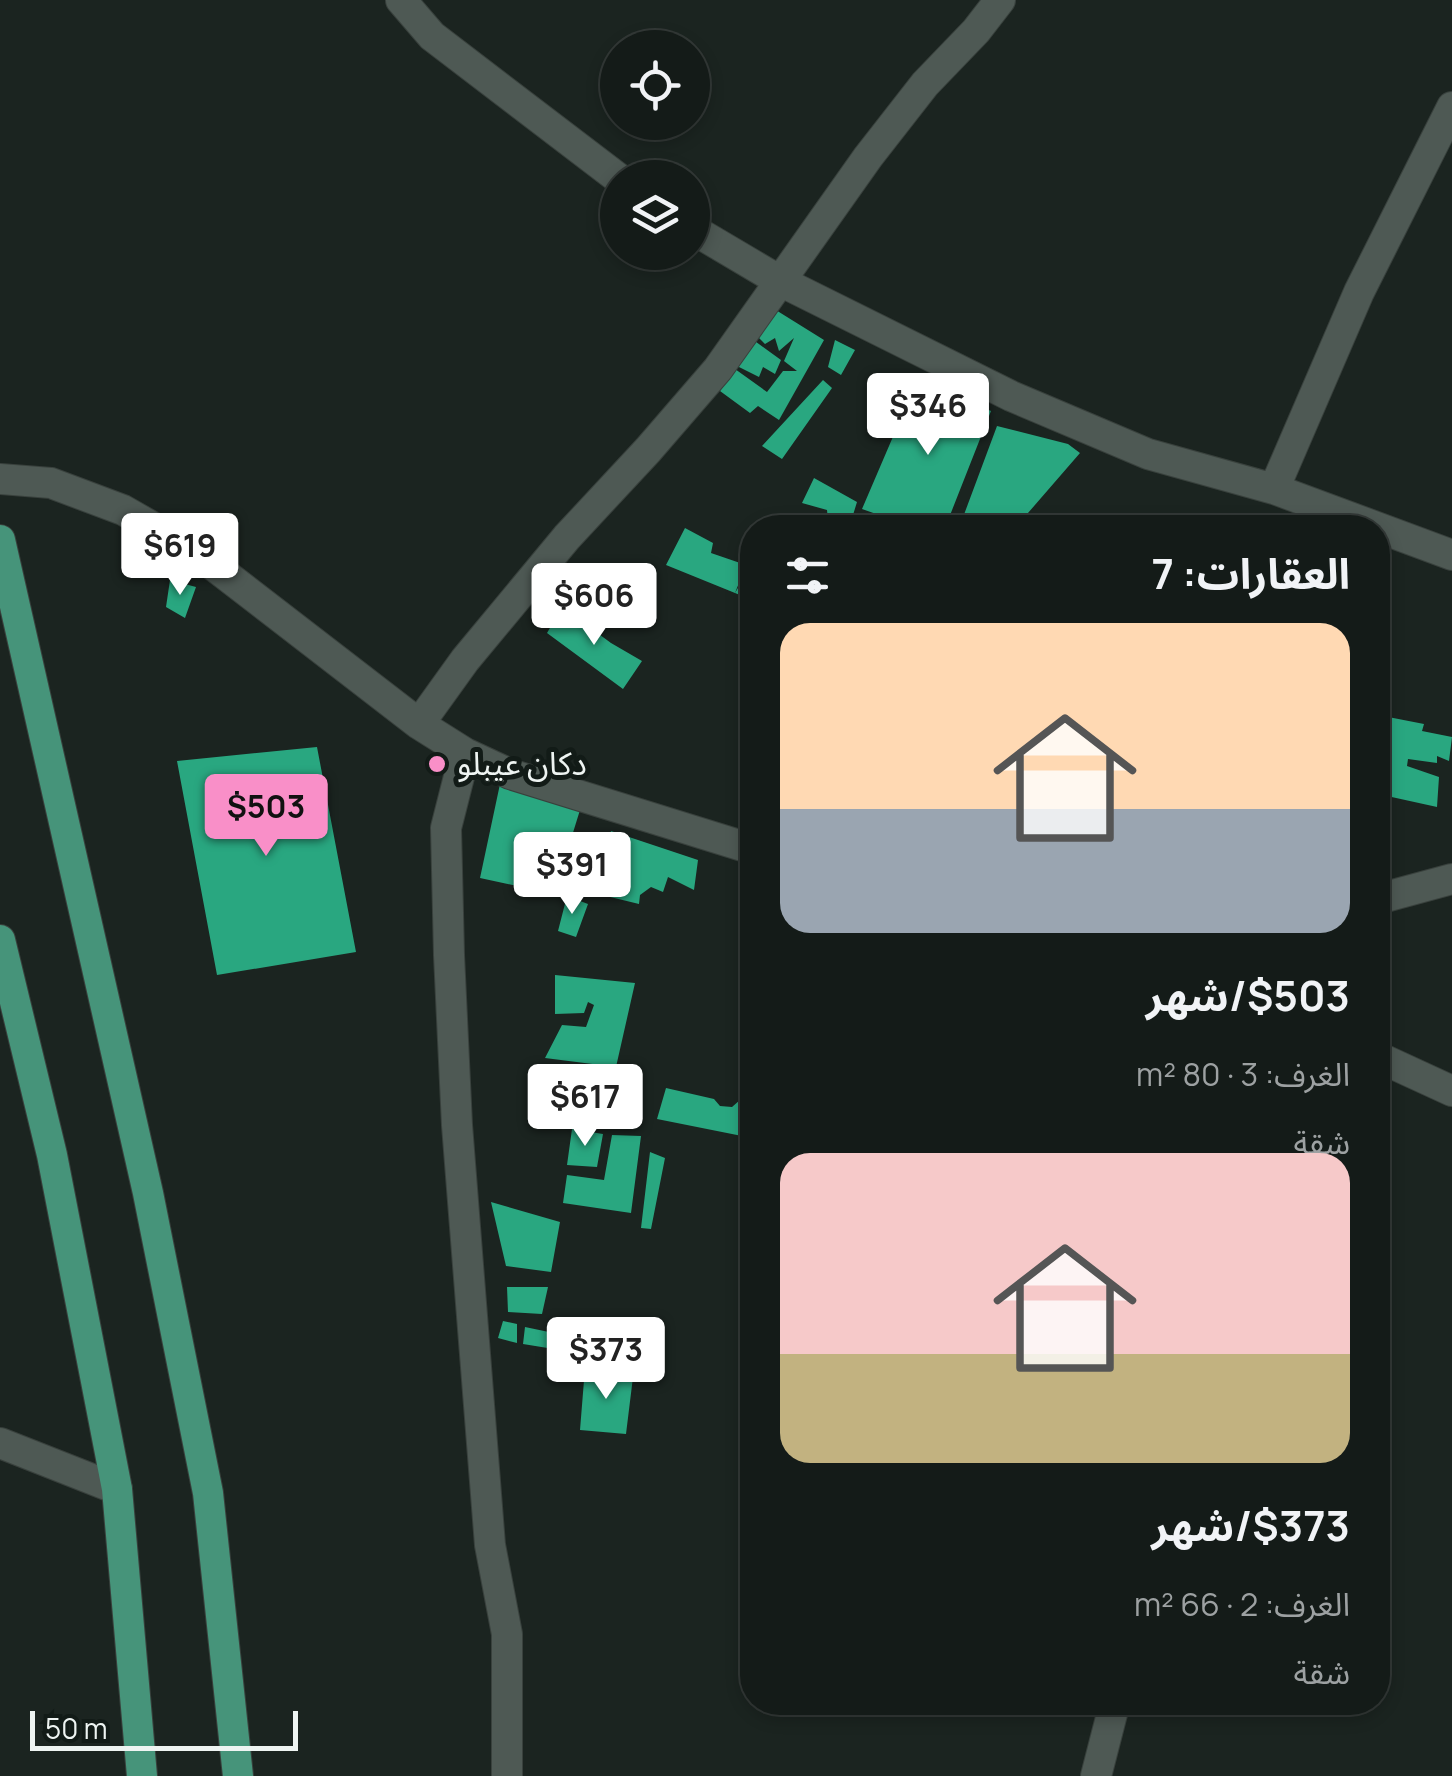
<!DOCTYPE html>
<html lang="ar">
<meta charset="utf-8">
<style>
:root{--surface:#141b18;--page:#1d2421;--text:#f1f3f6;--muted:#9da1a2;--line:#333937;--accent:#f98fc8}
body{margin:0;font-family:Manrope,"Noto Sans Arabic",sans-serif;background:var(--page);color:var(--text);direction:rtl;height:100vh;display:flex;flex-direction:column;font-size:38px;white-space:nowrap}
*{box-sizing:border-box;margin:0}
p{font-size:32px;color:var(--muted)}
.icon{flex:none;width:55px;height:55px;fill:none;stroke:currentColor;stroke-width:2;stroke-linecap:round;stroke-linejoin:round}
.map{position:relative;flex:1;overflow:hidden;direction:ltr}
.drawer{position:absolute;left:740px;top:515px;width:650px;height:1200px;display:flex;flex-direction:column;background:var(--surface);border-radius:40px;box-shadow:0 5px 15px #0003,0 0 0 2px var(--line);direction:rtl}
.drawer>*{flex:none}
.buttons{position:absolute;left:600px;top:30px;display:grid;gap:20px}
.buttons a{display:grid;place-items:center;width:110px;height:110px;border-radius:50%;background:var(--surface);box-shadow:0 5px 15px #0003,0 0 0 2px var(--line);font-size:50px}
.scale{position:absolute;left:30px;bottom:25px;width:268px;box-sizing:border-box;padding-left:10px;border:5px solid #eef4f2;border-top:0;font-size:28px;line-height:35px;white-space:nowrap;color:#eef4f2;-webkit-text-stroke:8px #121b17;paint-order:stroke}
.price{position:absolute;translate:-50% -85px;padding:0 22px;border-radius:10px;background:#fff;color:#222;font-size:32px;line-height:65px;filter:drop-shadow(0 2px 5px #0008)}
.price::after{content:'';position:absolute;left:50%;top:60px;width:30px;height:22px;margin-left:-15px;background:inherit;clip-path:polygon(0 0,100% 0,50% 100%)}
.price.selected{background:var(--accent);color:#111}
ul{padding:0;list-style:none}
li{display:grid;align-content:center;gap:20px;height:530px;padding:0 40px}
li span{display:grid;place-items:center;height:310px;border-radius:30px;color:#555}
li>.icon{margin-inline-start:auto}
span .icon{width:180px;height:180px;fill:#fffc;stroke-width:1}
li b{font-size:42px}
h2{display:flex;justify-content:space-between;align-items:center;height:120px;padding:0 40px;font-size:42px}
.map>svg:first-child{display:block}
</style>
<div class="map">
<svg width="1452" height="1776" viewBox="0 0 1452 1776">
<rect width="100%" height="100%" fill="#1b2420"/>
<path fill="#29a780" d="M771,307L824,340L779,420L758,406L750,413L720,391L735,369L767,392L783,371H797L784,361L794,338L779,351L775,338L765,344L756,335Z
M748,336L781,360L775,374L763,367L759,377L731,363Z
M835,340L855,350L841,375L828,367Z
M919,376L991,411L945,528H916L862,509Z
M823,380L832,388L782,459L762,446Z
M997,426L1068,444L1080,453L1015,528H959Z
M814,478L857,502L849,528H837L838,522L828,520L827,510L802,503Z
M685,528L713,543L711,553L746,565L735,593L749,569L752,571V600L735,593L666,565Z
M170,580L196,587L185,618L166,607Z
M562,607L611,643L642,661L623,689L547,633Z
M1378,715L1424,724L1422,731L1452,737L1449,761L1437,756V763L1408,759L1407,766L1439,777L1437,807L1378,794Z
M317,747L356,952L217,975L177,761Z
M500,784L580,810L554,894L480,878Z
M611,831L698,860L694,890L668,877L663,892L651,887L640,895L639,904L598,894Z
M567,896L588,904L576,937L558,931Z
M555,975L635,983L616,1067L545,1058L562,1025L586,1027L594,1005L588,1002L584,1013L555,1014Z
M666,1088L714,1099L720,1106L732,1107L740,1100L752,1103V1138L657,1119Z
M572,1129L603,1134L597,1167L567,1165Z
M612,1135L641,1136L631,1213L563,1203L567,1175L604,1180Z
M650,1152L665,1158L651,1229L641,1228Z
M491,1202L560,1222L551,1272L506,1266Z
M507,1287H548L542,1314L508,1312Z
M503,1321L517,1324V1343L498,1338Z
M525,1327L568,1336L566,1351L523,1344Z
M585,1368L633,1377L626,1434L580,1430Z"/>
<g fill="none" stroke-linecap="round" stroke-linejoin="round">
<defs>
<path id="minor" d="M401,0L432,36L618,178
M692,229L780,281L1011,396L1148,454L1274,489L1452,555
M0,479L51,483L123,510L196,552L419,724L465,753L510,774L752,849
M1274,489L1359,292L1452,107
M419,724L465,660L567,537L648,450L718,369L868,157L925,84L976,31L1000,0
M465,753L446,828L449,955L457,1125L490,1545L507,1634V1776
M1378,899L1452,879
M1378,1057L1452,1091
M0,1443L117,1489
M1096,1776L1115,1702"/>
<path id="major" d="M0,540L148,1193L208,1493L238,1776
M0,940L52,1155L117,1489L142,1776"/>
</defs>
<use href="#minor" stroke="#39413d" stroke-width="32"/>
<use href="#major" stroke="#39413d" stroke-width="32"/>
<use href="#minor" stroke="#4e5954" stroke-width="30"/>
<use href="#major" stroke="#46947a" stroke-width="30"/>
</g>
<circle fill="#f98fc8" stroke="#121b17" stroke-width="4" cx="437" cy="764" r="10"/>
<g text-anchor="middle" stroke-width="10" stroke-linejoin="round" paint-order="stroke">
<g font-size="32" fill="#eef4f2" stroke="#121b17" text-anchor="start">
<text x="457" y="775">دكان عيبلو</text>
</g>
</g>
</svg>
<div class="buttons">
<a><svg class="icon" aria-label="locate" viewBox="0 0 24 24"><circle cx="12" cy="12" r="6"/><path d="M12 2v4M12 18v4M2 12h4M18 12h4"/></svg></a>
<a><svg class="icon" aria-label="layers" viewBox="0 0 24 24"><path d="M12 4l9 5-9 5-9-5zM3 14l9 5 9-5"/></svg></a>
</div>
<div class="scale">50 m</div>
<b class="price" style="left:928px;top:458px">$346</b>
<b class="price" style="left:180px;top:598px">$619</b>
<b class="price" style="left:594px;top:648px">$606</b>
<b class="price selected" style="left:266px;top:859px">$503</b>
<b class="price" style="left:572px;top:917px">$391</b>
<b class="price" style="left:585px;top:1149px">$617</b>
<b class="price" style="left:606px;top:1402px">$373</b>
<section class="drawer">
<h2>العقارات: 7<svg class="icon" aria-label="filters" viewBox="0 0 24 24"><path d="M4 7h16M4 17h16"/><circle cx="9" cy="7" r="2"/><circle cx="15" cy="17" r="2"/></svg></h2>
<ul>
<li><span style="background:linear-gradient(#ffd9b3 60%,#9aa5b1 0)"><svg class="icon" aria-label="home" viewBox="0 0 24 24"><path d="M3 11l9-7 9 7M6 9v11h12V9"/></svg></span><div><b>$503/شهر</b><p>الغرف: 3 · 80 m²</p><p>شقة</p></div></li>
<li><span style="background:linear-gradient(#f6c9c9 65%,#c2b280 0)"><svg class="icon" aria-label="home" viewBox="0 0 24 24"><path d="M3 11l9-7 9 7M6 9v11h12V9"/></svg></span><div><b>$373/شهر</b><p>الغرف: 2 · 66 m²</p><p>شقة</p></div></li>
</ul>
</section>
</div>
